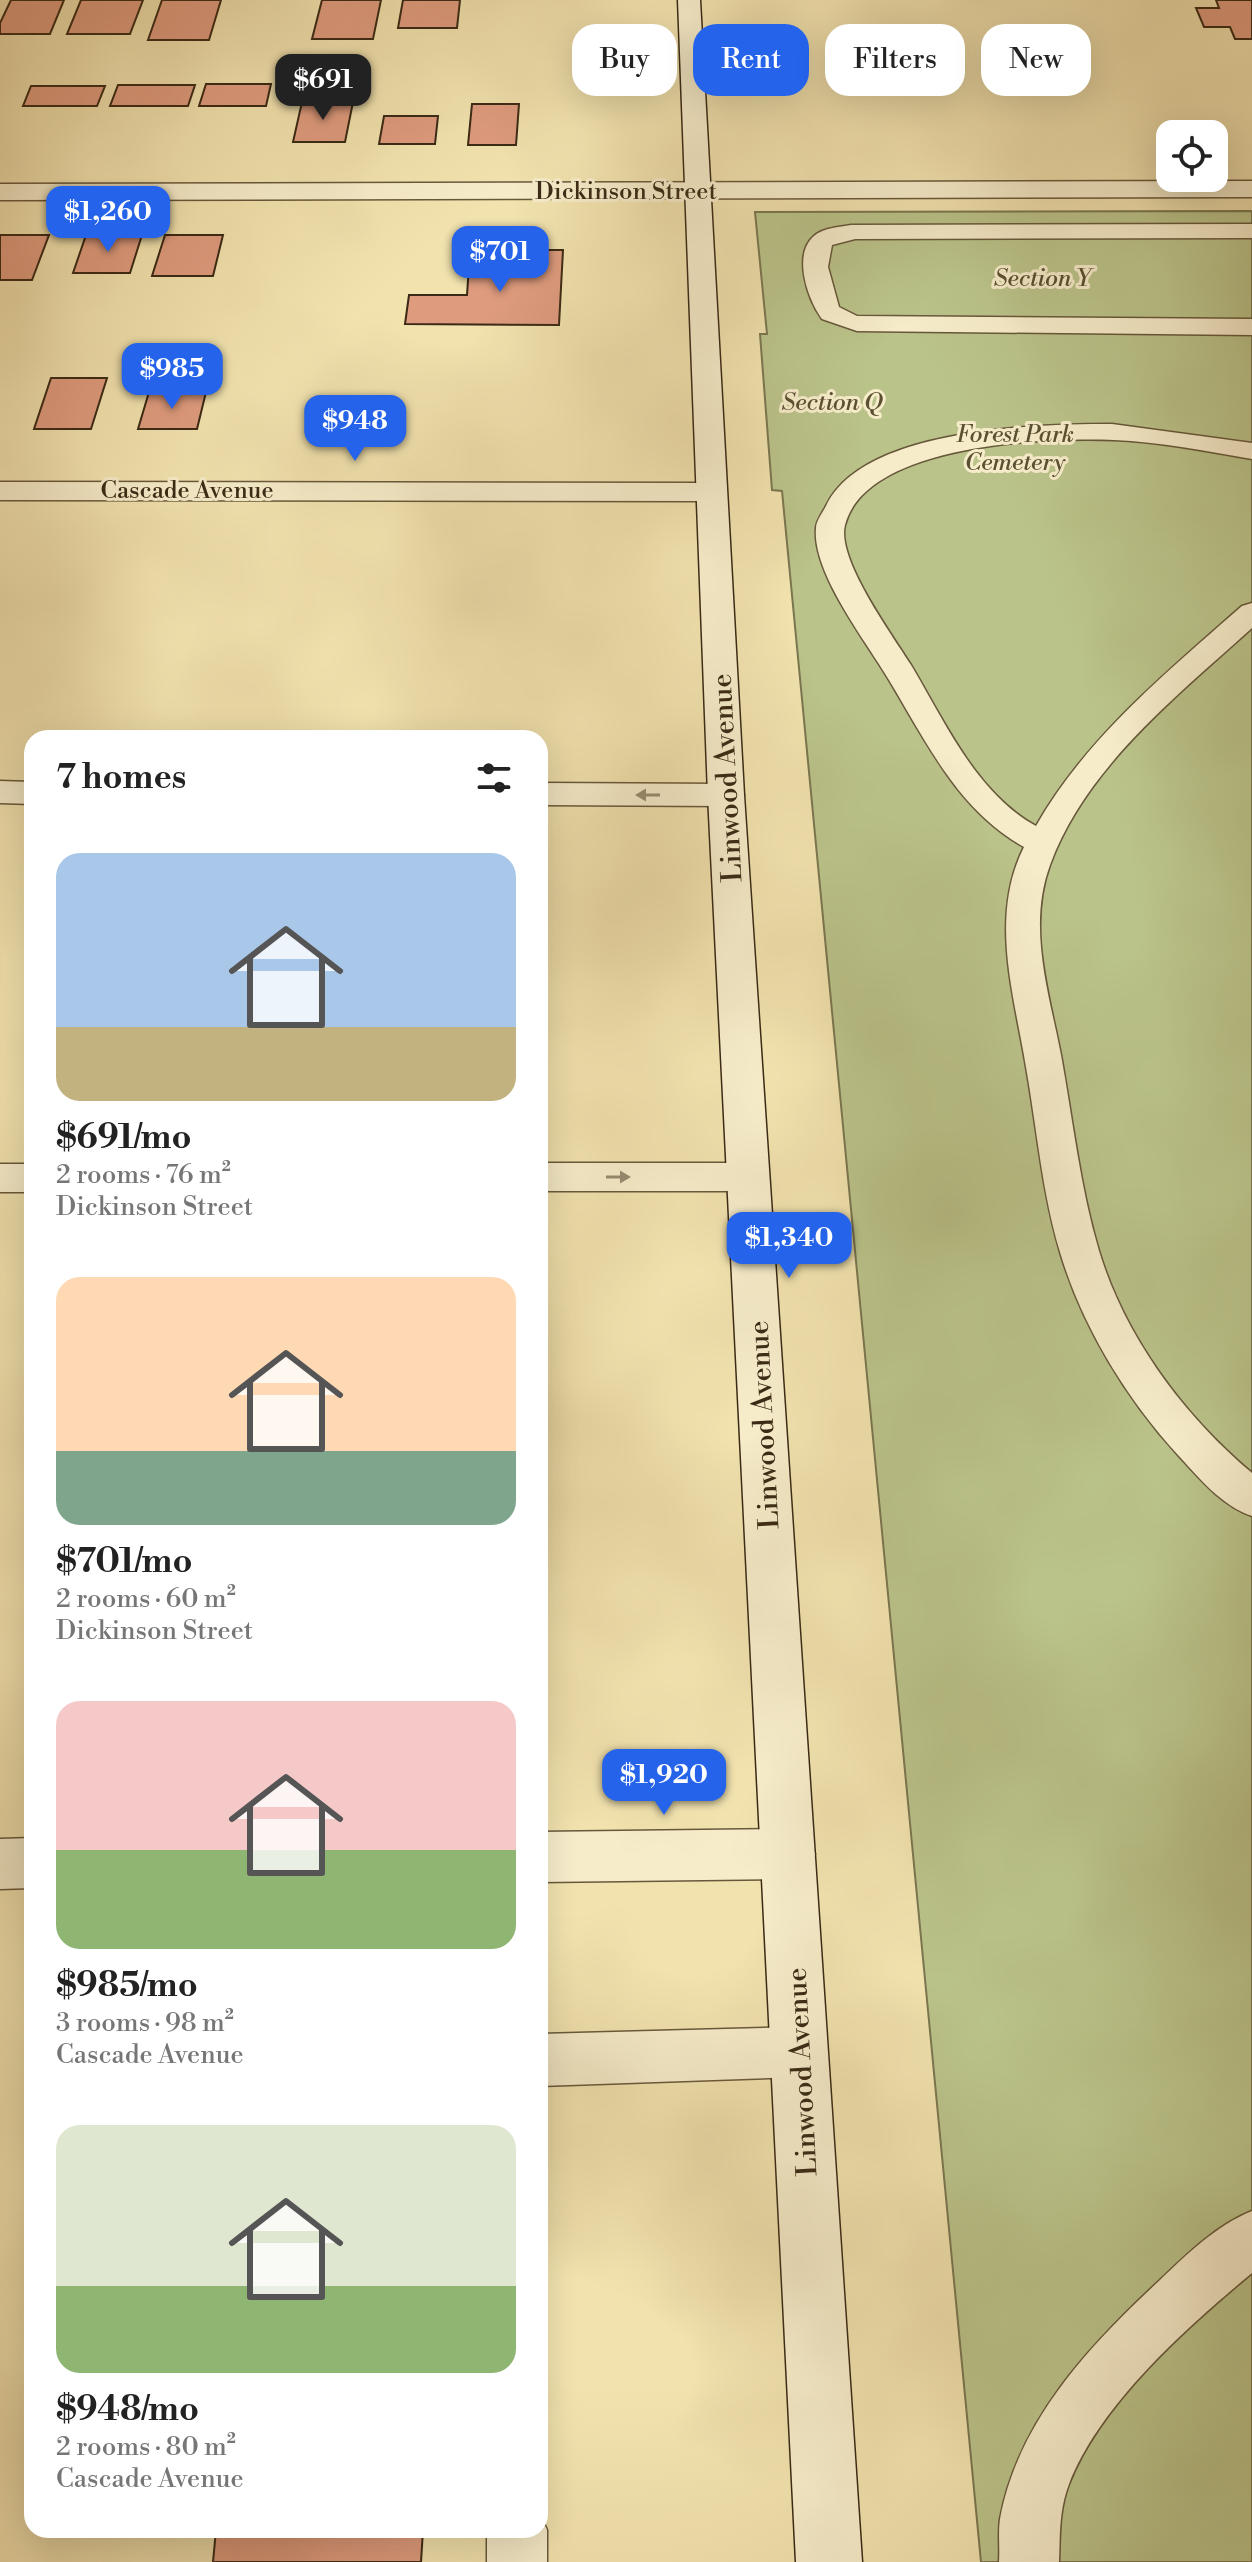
<!DOCTYPE html>
<meta charset="utf-8">
<style>
:root{--surface:#fff;--page:#f6f6f6;--text:#222;--muted:#767676;--accent:#2563eb}
body{margin:0;font-family:"Libre Bodoni",serif;background:var(--page);color:var(--text);height:100vh;display:flex;flex-direction:column;font-size:30px;white-space:nowrap}
*{box-sizing:border-box;margin:0}
p{font-size:26px;color:var(--muted)}
.icon{flex:none;width:44px;height:44px;fill:none;stroke:currentColor;stroke-width:2;stroke-linecap:round;stroke-linejoin:round}
.map{position:relative;flex:1;overflow:hidden}
.sheet{position:absolute;left:24px;top:730px;width:524px;height:1808px;display:flex;flex-direction:column;background:var(--surface);border-radius:24px;box-shadow:0 8px 32px #0002}
.sheet>*{flex:none}
.guide{position:absolute;left:572px;top:24px;width:560px;height:72px;display:flex;gap:16px}
.fabs{position:absolute;left:1156px;top:120px;display:grid;gap:16px}
.fabs a{display:grid;place-items:center;width:72px;height:72px;border-radius:16px;background:var(--surface);box-shadow:0 8px 32px #0002;font-size:40px}
.price{position:absolute;translate:-50% -68px;padding:0 18px;border-radius:16px;background:var(--accent);color:#fff;font-size:26px;line-height:52px;filter:drop-shadow(0 2px 4px #0008)}
.price::after{content:'';position:absolute;left:50%;top:48px;width:24px;height:18px;margin-left:-12px;background:inherit;clip-path:polygon(0 0,100% 0,50% 100%)}
.price.current{background:#222;color:#fff}
ul{padding:0;list-style:none}
li{display:grid;align-content:center;gap:16px;height:424px;padding:0 32px}
li span{display:grid;place-items:center;height:248px;border-radius:24px;color:#555}
li>.icon{margin-inline-start:auto}
span .icon{width:144px;height:144px;fill:#fffc;stroke-width:1}
li b{font-size:34px}
h2{display:flex;justify-content:space-between;align-items:center;height:96px;padding:0 32px;font-size:34px}
.tag{padding:0 28px;border-radius:24px;background:var(--surface);box-shadow:0 8px 32px #0002;font-size:28px;line-height:72px}
.tag.current{background:var(--accent);color:#fff}
.map>svg:first-child{display:block}
</style>
<div class="map">
<svg width="1252" height="2562" viewBox="0 0 1252 2562">
<rect width="100%" height="100%" fill="#f1e2ae"/>
<filter id="stains"><feTurbulence type="fractalNoise" baseFrequency=".0025" numOctaves="4"/><feColorMatrix values="0 0 0 0 .2 0 0 0 0 .09 0 0 0 0 .02 0 0 0 .5 -.17"/></filter>
<radialGradient id="worn" r=".72"><stop offset=".6" stop-color="#630" stop-opacity="0"/><stop offset="1" stop-color="#630" stop-opacity=".3"/></radialGradient>
<path fill="#bac38a" stroke="#7a7650" stroke-width="2" d="M1252,211V2562H981L782,491L772,490L760,334H767L755,212Z"/>
<path fill="#de9b7e" stroke="#3a2a15" stroke-width="2" d="M11,0H64L50,34H0V23Z
M81,0H143L130,34H67Z
M162,0H221L209,40H148Z
M322,0H381L373,39H312Z
M403,0H460L457,28H398Z
M1216,0H1252V39H1235L1230,27H1204L1196,8H1219Z
M206,84H271L266,106H199Z
M118,85H195L188,106H110Z
M31,86H105L97,106H23Z
M302,102H353L345,142H293Z
M472,104H519L516,145H468Z
M384,116H438L435,144H379Z
M0,235H49L32,280H0Z
M86,235H142L130,273H73Z
M165,235H223L213,276H152Z
M498,250H563L559,325L405,324L409,295H467L469,266H496Z
M51,378H107L91,429H34Z
M149,392H206L197,429H138Z
M216,2530H423L421,2562H213Z"/>
<g fill="none" stroke-linecap="round" stroke-linejoin="round">
<defs>
<path id="service" d="M1252,224V238L855,239L832,245L828,267L839,307L857,316L1252,319V335L857,331L822,319C808,300 792,255 814,236C823,228 839,227 851,225Z
M1112,424L1252,443V459C1206,451 1160,442 1114,440C1046,437 866,444 845,525C836,559 893,636 911,665C945,722 976,793 1036,826C1086,738 1167,672 1242,606L1252,603V628C1178,695 1085,768 1050,865C1027,927 1049,993 1061,1055C1073,1121 1080,1187 1099,1251C1125,1337 1184,1416 1252,1473V1516C1222,1506 1199,1478 1178,1455C1126,1398 1082,1326 1060,1252C1042,1192 1037,1129 1026,1067C1014,994 989,917 1024,847C958,810 927,743 889,680C866,641 812,573 816,528C816,521 823,512 826,506C863,428 1037,424 1112,424Z
M540,1163H749L763,1167L768,1177L763,1187L749,1191H540Z
M0,1164H32V1192H0Z
M800,2027L818,2034L826,2052L818,2070L800,2077L540,2086V2034Z
M1252,2211V2273C1187,2327 1100,2404 1069,2484C1059,2510 1060,2535 1059,2562H999C1000,2548 998,2533 1000,2519C1018,2421 1090,2345 1160,2280C1187,2254 1217,2225 1252,2211Z
M540,2514L547,2530V2562H487V2530H540Z"/>
<path id="minor" d="M1252,181V197L0,200V184Z
M0,482L710,483L721,486L725,492L721,498L710,501L0,500Z
M0,781L32,782V804L0,803Z
M540,783L726,784L739,787L744,795L739,803L726,806L540,805Z
M788,1829L807,1836L815,1854L807,1872L788,1879L540,1882V1832Z
M32,1838V1888L0,1889V1839Z"/>
<path id="secondary" d="M678,0H700L744,795L862,2562H796L708,795Z"/>
</defs>
<use href="#service" stroke="#68583b" stroke-width="3"/>
<use href="#minor" stroke="#68583b" stroke-width="3"/>
<use href="#secondary" stroke="#3a2a15" stroke-width="3"/>
<use href="#service" fill="#f6ecca" fill-rule="evenodd"/>
<use href="#minor" fill="#f6ecca" fill-rule="evenodd"/>
<use href="#secondary" fill="#f6ecca" fill-rule="evenodd"/>
</g>
<defs><path id="oneway-solid" d="M-6-.8H1V-3.2L6.5 0L1 3.2V.8H-6Z" transform="scale(2)"/></defs>
<g fill="#988b70">
<use href="#oneway-solid" transform="translate(648 795) rotate(-180)"/>
<use href="#oneway-solid" transform="translate(618 1177)"/>
</g>
<g text-anchor="middle" stroke-width="6" stroke-linejoin="round" paint-order="stroke">
<g font-size="24" fill="#3a2a15" stroke="#f6ecca">
<text x="626" y="199">Dickinson Street</text>
<text x="187" y="498">Cascade Avenue</text>
</g>
<g font-size="24" font-style="italic" fill="#5a5032" stroke="#f6ecca">
<text x="1042" y="286">Section Y</text>
<text x="832" y="410">Section Q</text>
<text x="1015" y="442">Forest Park<tspan x="1015" dy="28">Cemetery</tspan></text>
</g>
<g font-size="28" fill="#3a2a15" stroke="#f6ecca">
<text transform="translate(726 778) rotate(-93)" y="10">Linwood Avenue</text>
<text transform="translate(763 1425) rotate(-93)" y="10">Linwood Avenue</text>
<text transform="translate(801 2072) rotate(-93)" y="10">Linwood Avenue</text>
</g>
</g>
<rect width="100%" height="100%" filter="url(#stains)"/>
<rect width="100%" height="100%" fill="url(#worn)"/>
</svg>
<div class="fabs">
<a><svg class="icon" aria-label="locate" viewBox="0 0 24 24"><circle cx="12" cy="12" r="6"/><path d="M12 2v4M12 18v4M2 12h4M18 12h4"/></svg></a>
</div>
<b class="price current" style="left:323px;top:122px">$691</b>
<b class="price" style="left:108px;top:254px">$1,260</b>
<b class="price" style="left:500px;top:294px">$701</b>
<b class="price" style="left:172px;top:411px">$985</b>
<b class="price" style="left:355px;top:463px">$948</b>
<b class="price" style="left:789px;top:1280px">$1,340</b>
<b class="price" style="left:664px;top:1817px">$1,920</b>
<div class="guide">
<a class="tag">Buy</a>
<a class="tag current">Rent</a>
<a class="tag">Filters</a>
<a class="tag">New</a>
</div>
<section class="sheet">
<h2>7 homes<svg class="icon" aria-label="filters" viewBox="0 0 24 24"><path d="M4 7h16M4 17h16"/><circle cx="9" cy="7" r="2"/><circle cx="15" cy="17" r="2"/></svg></h2>
<ul>
<li><span style="background:linear-gradient(#a9c7e8 70%,#c2b280 0)"><svg class="icon" aria-label="home" viewBox="0 0 24 24"><path d="M3 11l9-7 9 7M6 9v11h12V9"/></svg></span><div><b>$691/mo</b><p>2 rooms · 76 m²</p><p>Dickinson Street</p></div></li>
<li><span style="background:linear-gradient(#ffd9b3 70%,#7fa58c 0)"><svg class="icon" aria-label="home" viewBox="0 0 24 24"><path d="M3 11l9-7 9 7M6 9v11h12V9"/></svg></span><div><b>$701/mo</b><p>2 rooms · 60 m²</p><p>Dickinson Street</p></div></li>
<li><span style="background:linear-gradient(#f6c9c9 60%,#8fb573 0)"><svg class="icon" aria-label="home" viewBox="0 0 24 24"><path d="M3 11l9-7 9 7M6 9v11h12V9"/></svg></span><div><b>$985/mo</b><p>3 rooms · 98 m²</p><p>Cascade Avenue</p></div></li>
<li><span style="background:linear-gradient(#dfe7d0 65%,#8fb573 0)"><svg class="icon" aria-label="home" viewBox="0 0 24 24"><path d="M3 11l9-7 9 7M6 9v11h12V9"/></svg></span><div><b>$948/mo</b><p>2 rooms · 80 m²</p><p>Cascade Avenue</p></div></li>
</ul>
</section>
</div>
